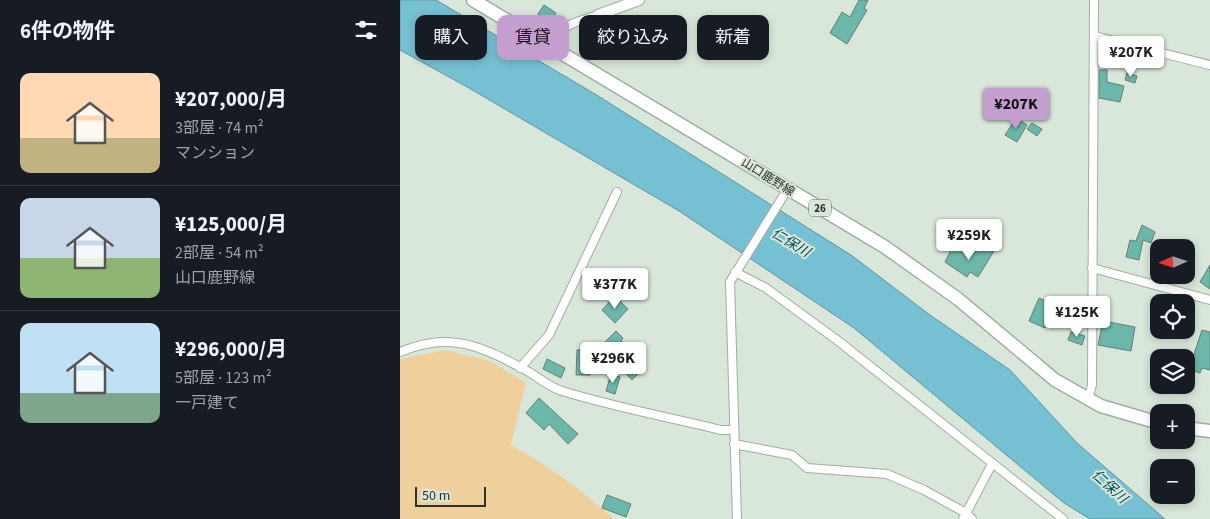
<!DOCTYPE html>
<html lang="ja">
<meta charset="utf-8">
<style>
:root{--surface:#171b24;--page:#242831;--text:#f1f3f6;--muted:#9ea1a6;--line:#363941;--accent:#c59ed0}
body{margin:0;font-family:"Source Sans 3","Noto Sans JP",sans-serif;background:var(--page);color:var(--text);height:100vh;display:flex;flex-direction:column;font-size:19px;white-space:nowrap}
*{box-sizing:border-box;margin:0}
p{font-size:16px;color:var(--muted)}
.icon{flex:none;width:28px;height:28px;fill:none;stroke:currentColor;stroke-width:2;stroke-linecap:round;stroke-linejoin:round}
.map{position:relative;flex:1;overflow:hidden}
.details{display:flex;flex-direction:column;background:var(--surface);width:400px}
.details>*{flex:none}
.banner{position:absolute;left:15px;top:15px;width:475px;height:45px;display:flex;gap:10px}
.needle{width:32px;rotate:267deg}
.buttons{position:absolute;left:750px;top:239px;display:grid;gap:10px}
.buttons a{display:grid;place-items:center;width:45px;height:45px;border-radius:10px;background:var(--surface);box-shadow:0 2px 8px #0003;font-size:25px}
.scale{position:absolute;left:15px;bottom:12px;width:71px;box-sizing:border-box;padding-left:5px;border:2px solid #2c312c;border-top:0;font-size:14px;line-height:18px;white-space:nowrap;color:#2c312c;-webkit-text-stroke:4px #d8e7d9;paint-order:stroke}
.price{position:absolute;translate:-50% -42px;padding:0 11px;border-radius:5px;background:#fff;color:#222;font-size:16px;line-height:32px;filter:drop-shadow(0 1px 2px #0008)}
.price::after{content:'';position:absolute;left:50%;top:30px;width:15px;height:11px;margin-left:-8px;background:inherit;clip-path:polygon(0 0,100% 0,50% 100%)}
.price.on{background:var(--accent);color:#111}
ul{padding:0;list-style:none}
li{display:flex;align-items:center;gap:15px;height:125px;padding:0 20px}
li+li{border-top:1px solid var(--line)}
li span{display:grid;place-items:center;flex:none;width:140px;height:100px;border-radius:10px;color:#555}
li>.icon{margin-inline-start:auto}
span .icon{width:60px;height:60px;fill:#fffc;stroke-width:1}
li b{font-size:21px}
h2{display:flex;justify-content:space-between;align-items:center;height:60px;padding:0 20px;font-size:21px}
.chip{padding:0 18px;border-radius:10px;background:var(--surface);box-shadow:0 2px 8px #0003;font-size:18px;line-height:45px}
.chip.on{background:var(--accent);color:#111}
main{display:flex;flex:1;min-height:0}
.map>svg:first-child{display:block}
</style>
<main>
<section class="details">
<h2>6件の物件<svg class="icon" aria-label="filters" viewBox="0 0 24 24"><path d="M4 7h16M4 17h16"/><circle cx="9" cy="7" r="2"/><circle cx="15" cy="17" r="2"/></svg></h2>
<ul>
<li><span style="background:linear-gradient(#ffd9b3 65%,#c2b280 0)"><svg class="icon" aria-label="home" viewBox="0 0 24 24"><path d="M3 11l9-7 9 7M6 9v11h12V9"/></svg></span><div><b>¥207,000/月</b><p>3部屋 · 74 m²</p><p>マンション</p></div></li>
<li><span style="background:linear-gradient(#c9d6e8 60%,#8fb573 0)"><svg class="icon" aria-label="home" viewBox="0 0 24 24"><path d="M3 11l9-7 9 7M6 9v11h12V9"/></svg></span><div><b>¥125,000/月</b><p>2部屋 · 54 m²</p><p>山口鹿野線</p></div></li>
<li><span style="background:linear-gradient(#bfe0f5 70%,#7fa58c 0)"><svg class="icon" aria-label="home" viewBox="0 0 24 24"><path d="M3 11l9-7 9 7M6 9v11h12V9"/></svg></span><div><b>¥296,000/月</b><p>5部屋 · 123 m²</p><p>一戸建て</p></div></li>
</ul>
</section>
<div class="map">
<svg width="810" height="519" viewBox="0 0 810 519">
<rect width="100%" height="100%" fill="#d8e7d9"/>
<path fill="#efd09d" d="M46,350L90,361L126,383L111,445C149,466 182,490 214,519H0V359Z"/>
<path fill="#76c0d3" stroke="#6095a1" d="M0,0H36L195,94L451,255L530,315L610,370L677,443L765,519H690L664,503L454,328L279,211L69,88L0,50Z"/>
<path fill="#6bb8ab" stroke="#677c78" d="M459,0H468L464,9L467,10L447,44L430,33L442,12L450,17Z
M144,5L156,13L150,23L138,14Z
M187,41L200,46L197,55L183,50Z
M699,70H707V82L724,86L720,102L699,98Z
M727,73L737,76L735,83L725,80Z
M616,118L627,125L617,142L605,135Z
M632,123L642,129L637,136L627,129Z
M742,225L755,232L751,243L743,240L739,260L726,257L730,240L736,241Z
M553,246L568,254L572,248L580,253L584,246L594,251L578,277L570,272L567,277L545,262Z
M810,265V289L800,282Z
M215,296L228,309L215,323L202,310Z
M639,298L655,305L645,328L629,321Z
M703,321L735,327L731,351L698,345Z
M802,330L810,332V370L802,368L800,373L789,369Z
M216,331L223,338L221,341L230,349L227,352L243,369L232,380L217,364L222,360L205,342Z
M671,332L685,336L682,345L668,340Z
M177,350H190V375H176Z
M147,359L165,368L161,378L143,369Z
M211,374L220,377L215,394L206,391Z
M139,398L178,434L168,444L149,424L144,430L126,413Z
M207,495L231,504L226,517L202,508Z"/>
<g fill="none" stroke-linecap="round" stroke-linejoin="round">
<defs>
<path id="minor" d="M694,36L810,65
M149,47C162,23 174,23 198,15
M692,268L810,300
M335,272L366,288L437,340L663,519
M0,352C51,330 83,347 129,372C139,378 150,387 162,391C214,407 268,417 321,430H333
M120,368L149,335L217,192
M688,399L692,385L694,0
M334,444L392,455L407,468L487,474L524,490L566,513L572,519
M337,519L330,282L387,190
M563,519L592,464"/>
<path id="tertiary" d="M198,15L239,0"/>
<path id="primary" d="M73,0L485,247L558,299L655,380L701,406L759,423
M786,428L810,431"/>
</defs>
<use href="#minor" stroke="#a0aea1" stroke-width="10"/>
<use href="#tertiary" stroke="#a0aea1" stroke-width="12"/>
<use href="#primary" stroke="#a0aea1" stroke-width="15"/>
<use href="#minor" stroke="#fff" stroke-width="8"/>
<use href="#tertiary" stroke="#fff" stroke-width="10"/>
<use href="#primary" stroke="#fff" stroke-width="12"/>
</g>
<g text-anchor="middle" stroke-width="4" stroke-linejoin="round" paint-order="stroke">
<rect fill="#d8e7d9" stroke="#606860" stroke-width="1" x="409" y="199.5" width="22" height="17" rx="4"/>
<g font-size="11" font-weight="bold" fill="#2c312c">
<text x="420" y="212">26</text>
</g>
<g font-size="12" fill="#2c312c" stroke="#d8e7d9">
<text transform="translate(368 177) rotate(32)" y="4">山口鹿野線</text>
</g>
<g font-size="14" font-style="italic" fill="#034957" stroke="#d8e7d9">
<text transform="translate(391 242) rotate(31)" y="5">仁保川</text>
<text transform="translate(710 486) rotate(42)" y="5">仁保川</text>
</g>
</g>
</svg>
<div class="buttons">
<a><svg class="needle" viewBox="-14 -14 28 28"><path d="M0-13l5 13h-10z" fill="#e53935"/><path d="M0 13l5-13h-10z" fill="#9ea1a6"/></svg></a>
<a><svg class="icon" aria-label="locate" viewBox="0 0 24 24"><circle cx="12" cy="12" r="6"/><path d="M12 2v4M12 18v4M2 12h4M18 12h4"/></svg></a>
<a><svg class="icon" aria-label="layers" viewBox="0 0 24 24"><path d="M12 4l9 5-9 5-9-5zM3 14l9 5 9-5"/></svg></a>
<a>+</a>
<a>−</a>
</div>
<div class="scale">50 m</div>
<b class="price" style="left:731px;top:78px">¥207K</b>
<b class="price on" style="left:616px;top:130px">¥207K</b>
<b class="price" style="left:569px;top:261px">¥259K</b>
<b class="price" style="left:215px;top:310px">¥377K</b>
<b class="price" style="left:677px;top:338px">¥125K</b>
<b class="price" style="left:213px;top:384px">¥296K</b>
<div class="banner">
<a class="chip">購入</a>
<a class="chip on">賃貸</a>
<a class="chip">絞り込み</a>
<a class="chip">新着</a>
</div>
</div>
</main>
